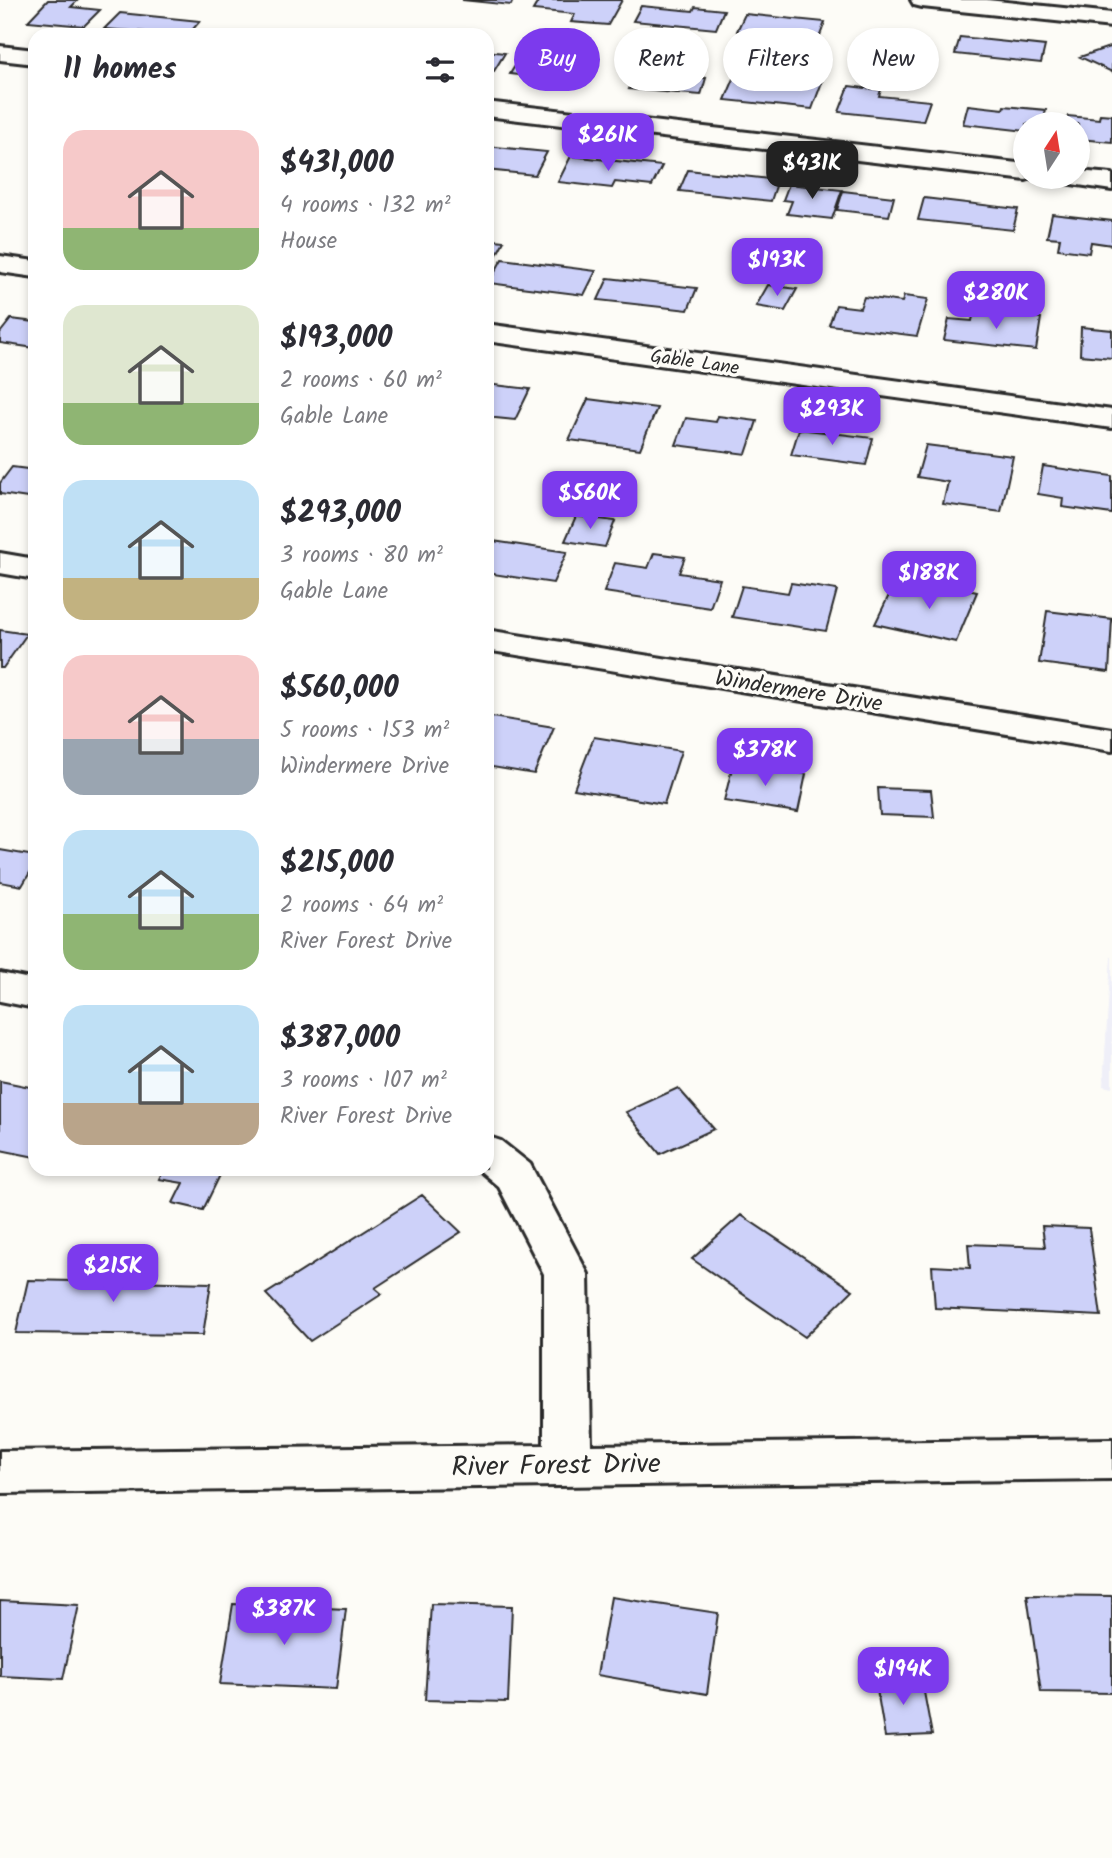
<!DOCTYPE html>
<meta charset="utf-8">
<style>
:root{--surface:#fff;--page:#f7f7f7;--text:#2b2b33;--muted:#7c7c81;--accent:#7c3aed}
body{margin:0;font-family:Kalam,sans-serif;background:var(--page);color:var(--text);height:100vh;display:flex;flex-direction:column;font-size:26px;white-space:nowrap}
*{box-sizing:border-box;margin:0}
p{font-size:23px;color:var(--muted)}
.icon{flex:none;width:38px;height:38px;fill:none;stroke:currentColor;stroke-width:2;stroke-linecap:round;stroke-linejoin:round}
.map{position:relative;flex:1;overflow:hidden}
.details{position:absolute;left:28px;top:28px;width:466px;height:1148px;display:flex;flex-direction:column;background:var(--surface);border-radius:21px;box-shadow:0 4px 10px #0003}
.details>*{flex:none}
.banner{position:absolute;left:514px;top:28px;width:492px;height:63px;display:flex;gap:14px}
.needle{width:46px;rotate:12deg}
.tools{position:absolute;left:1013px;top:112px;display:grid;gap:14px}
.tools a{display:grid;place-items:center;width:77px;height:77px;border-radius:50%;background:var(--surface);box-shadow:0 4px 10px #0003;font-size:35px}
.price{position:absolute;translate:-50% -60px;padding:0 16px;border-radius:14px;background:var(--accent);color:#fff;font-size:23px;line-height:46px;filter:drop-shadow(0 2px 4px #0008)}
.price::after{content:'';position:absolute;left:50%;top:42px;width:21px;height:16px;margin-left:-10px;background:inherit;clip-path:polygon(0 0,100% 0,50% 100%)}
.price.current{background:#222;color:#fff}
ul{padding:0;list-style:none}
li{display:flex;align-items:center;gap:21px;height:175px;padding:0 35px}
li span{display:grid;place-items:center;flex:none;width:196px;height:140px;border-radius:21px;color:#555}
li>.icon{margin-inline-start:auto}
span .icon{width:84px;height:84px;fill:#fffc;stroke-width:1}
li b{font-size:30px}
h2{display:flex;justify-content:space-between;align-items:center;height:84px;padding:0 35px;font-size:30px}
.tag{padding:0 24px;border-radius:32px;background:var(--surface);box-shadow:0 4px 10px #0003;font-size:24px;line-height:63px}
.tag.current{background:var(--accent);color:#fff}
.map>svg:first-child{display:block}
</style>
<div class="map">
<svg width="1112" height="1858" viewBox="0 0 1112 1858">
<rect width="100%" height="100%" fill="#fdfcf7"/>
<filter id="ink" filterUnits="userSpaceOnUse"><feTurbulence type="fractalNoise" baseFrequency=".0143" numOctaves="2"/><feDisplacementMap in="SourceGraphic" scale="14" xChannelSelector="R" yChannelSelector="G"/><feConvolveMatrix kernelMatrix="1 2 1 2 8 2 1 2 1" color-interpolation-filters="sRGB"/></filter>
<g filter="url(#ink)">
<path fill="#efeff8" d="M1111,957H1112V1088L1103,1086Z"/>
<path fill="#cdd1f9" stroke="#2b2b2b" stroke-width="2" d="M48,0H78L71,7L100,10L84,26L28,21Z
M462,0H513L511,5Z
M539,0H622L608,25L571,22L575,14L533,10Z
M641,6L693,11L695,7L724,10L716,29L633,21Z
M120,13L200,21L188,35L104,29Z
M745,14L825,22L816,46L777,42L780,35L737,31Z
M960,37L1045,46L1041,63L955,54Z
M1109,47L1112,48V72L1080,57Z
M538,48L563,50L557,60L588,63L578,82L510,74L521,56L533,57Z
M486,51L505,53L494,71H486Z
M638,67L676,70L674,76L706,78L701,95L629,89Z
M738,69L773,72L771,77L822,82L812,109L725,100Z
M849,86L881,90L879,96L930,101L923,121L839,112Z
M968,105L1003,109L1004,106L1046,110L1043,124H1026V131L963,124Z
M1100,114L1112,115V142L1078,139V124H1066L1068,116L1099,119Z
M486,146L547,152L535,175L486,170Z
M571,156L662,166L652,186L615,182L612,188L558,182Z
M688,170L778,180L771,201L679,191Z
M789,184L842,190L832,219L787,214L792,201L783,200Z
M843,191L894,197L889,216L837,210Z
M924,198L1018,209L1013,230L918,220Z
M1052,214L1112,221V245L1091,242L1089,253L1058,249L1060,238L1047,237Z
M486,239L504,241L486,275Z
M502,259L596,271L584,295L489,283Z
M608,278L697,288L688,310L598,300Z
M768,285L797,289L785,311L756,306Z
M904,296L928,299L917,336L829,325L836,305L860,308L864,297L902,302Z
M974,311L1041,318L1036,350L944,340L949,319L972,321Z
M11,319L35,322V348L0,343V333Z
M1081,327L1112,330V358L1080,355Z
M486,384L530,389L515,420L486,417Z
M588,399L657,408L640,449L569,440Z
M718,416L757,421L746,454L676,445L686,418L716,422Z
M799,429L873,438L866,465L791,455Z
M926,445L1013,456L1001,512L943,504L948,482L917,477Z
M1043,466L1112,476V514L1062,507L1063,498L1038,494Z
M12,467L35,470V499L0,494V483Z
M576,516L615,521L605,547L565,541Z
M493,541L567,552L553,583L486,573V554Z
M654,553L685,557L679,573L720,579L710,608L604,592L615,563L648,568Z
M920,580L977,592L956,642L875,624L890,593L912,597Z
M791,583L837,590L826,631L732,617L742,586L788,593Z
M1047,611L1112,619L1109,672L1039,663Z
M0,630L27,634L3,668H0Z
M486,716L554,727L534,774L486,766Z
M594,737L681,751L664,804L574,789Z
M733,764L806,774L798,812L724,801Z
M878,788L931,790L934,817L880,815Z
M0,850L35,856V864L22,886L0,882Z
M0,1081L35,1088V1157L0,1150Z
M678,1088L714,1129L660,1154L626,1112Z
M164,1169H223L203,1210L173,1203L183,1183L159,1179Z
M422,1195L461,1232L375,1288L382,1294L310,1341L266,1294Z
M741,1215L853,1290L805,1337L692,1259Z
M1042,1226L1089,1228L1101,1316L935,1308L932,1266L970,1268L968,1244L1045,1247Z
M77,1262H130L127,1281L211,1283L203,1335L16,1333L28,1280L73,1281Z
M1027,1595L1112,1596V1693L1041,1692Z
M611,1597L718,1613L707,1694L597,1675Z
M0,1601L79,1605L63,1679L0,1676Z
M233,1604L346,1609L336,1689L220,1684Z
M431,1604L512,1606L508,1702L425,1700Z
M921,1676L932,1735L885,1737L875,1678Z"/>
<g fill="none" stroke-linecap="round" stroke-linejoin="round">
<defs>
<path id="street" d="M911,0H987L1112,13V27L922,7L914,5Z
M0,46L35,50V64L0,60Z
M486,102L1026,164V177H1035L1026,180L486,116Z
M1078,171L1112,174V190L1058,182L1054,177H1078Z
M0,256L35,261V277L0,272Z
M486,324L1112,410V428L486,341Z
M0,553L35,559V579L0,573Z
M486,630L1112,729V751L486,650Z
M0,973L35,980V1008L0,1001Z
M486,1136L501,1141L530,1164L588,1274L591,1445L1112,1439V1479L0,1493V1451L544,1445V1274L499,1187L478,1169H486Z"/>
</defs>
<use href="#street" stroke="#2b2b2b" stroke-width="6"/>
<use href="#street" fill="#fdfcf7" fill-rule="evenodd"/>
</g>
</g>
<g text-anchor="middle" stroke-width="7" stroke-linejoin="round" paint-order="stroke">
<g font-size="19" fill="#2b2b2b" stroke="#fdfcf7">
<text transform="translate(695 361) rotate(8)" y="7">Gable Lane</text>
</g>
<g font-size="23" fill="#2b2b2b" stroke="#fdfcf7">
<text transform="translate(799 690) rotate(9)" y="8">Windermere Drive</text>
</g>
<g font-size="28" fill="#2b2b2b" stroke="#fdfcf7">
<text transform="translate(556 1464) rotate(-1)" y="10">River Forest Drive</text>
</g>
</g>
</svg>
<div class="tools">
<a><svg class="needle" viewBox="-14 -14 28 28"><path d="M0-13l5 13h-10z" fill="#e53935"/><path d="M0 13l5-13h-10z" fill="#7c7c81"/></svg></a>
</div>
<b class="price" style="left:608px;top:173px">$261K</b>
<b class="price current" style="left:812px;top:201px">$431K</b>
<b class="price" style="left:777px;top:298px">$193K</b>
<b class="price" style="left:996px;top:331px">$280K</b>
<b class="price" style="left:832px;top:447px">$293K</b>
<b class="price" style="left:590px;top:531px">$560K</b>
<b class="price" style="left:929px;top:611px">$188K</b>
<b class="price" style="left:765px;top:788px">$378K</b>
<b class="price" style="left:113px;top:1304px">$215K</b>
<b class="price" style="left:284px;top:1647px">$387K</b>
<b class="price" style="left:903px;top:1707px">$194K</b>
<div class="banner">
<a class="tag current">Buy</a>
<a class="tag">Rent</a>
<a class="tag">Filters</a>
<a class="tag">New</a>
</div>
<section class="details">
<h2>11 homes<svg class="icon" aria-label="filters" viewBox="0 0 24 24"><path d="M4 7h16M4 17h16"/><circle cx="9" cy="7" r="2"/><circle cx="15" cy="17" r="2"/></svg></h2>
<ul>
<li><span style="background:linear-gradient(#f6c9c9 70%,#8fb573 0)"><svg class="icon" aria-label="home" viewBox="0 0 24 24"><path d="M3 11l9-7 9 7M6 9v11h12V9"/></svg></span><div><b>$431,000</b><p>4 rooms · 132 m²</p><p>House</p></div></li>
<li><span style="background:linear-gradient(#dfe7d0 70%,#8fb573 0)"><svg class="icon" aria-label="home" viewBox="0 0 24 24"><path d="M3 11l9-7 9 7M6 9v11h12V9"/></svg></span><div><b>$193,000</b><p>2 rooms · 60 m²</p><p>Gable Lane</p></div></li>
<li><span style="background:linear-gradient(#bfe0f5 70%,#c2b280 0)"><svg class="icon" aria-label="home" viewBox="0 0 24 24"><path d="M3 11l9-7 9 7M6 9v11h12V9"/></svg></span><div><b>$293,000</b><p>3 rooms · 80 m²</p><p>Gable Lane</p></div></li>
<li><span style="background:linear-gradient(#f6c9c9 60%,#9aa5b1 0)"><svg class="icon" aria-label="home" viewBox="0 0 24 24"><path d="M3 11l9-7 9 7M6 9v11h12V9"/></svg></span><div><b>$560,000</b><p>5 rooms · 153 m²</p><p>Windermere Drive</p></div></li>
<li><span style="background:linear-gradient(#bfe0f5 60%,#8fb573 0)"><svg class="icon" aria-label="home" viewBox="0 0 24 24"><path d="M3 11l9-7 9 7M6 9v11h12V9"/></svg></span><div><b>$215,000</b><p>2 rooms · 64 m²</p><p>River Forest Drive</p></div></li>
<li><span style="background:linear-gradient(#bfe0f5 70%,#b9a48a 0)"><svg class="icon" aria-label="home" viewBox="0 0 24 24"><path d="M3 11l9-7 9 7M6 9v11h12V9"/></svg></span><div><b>$387,000</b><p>3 rooms · 107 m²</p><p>River Forest Drive</p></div></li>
</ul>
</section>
</div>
